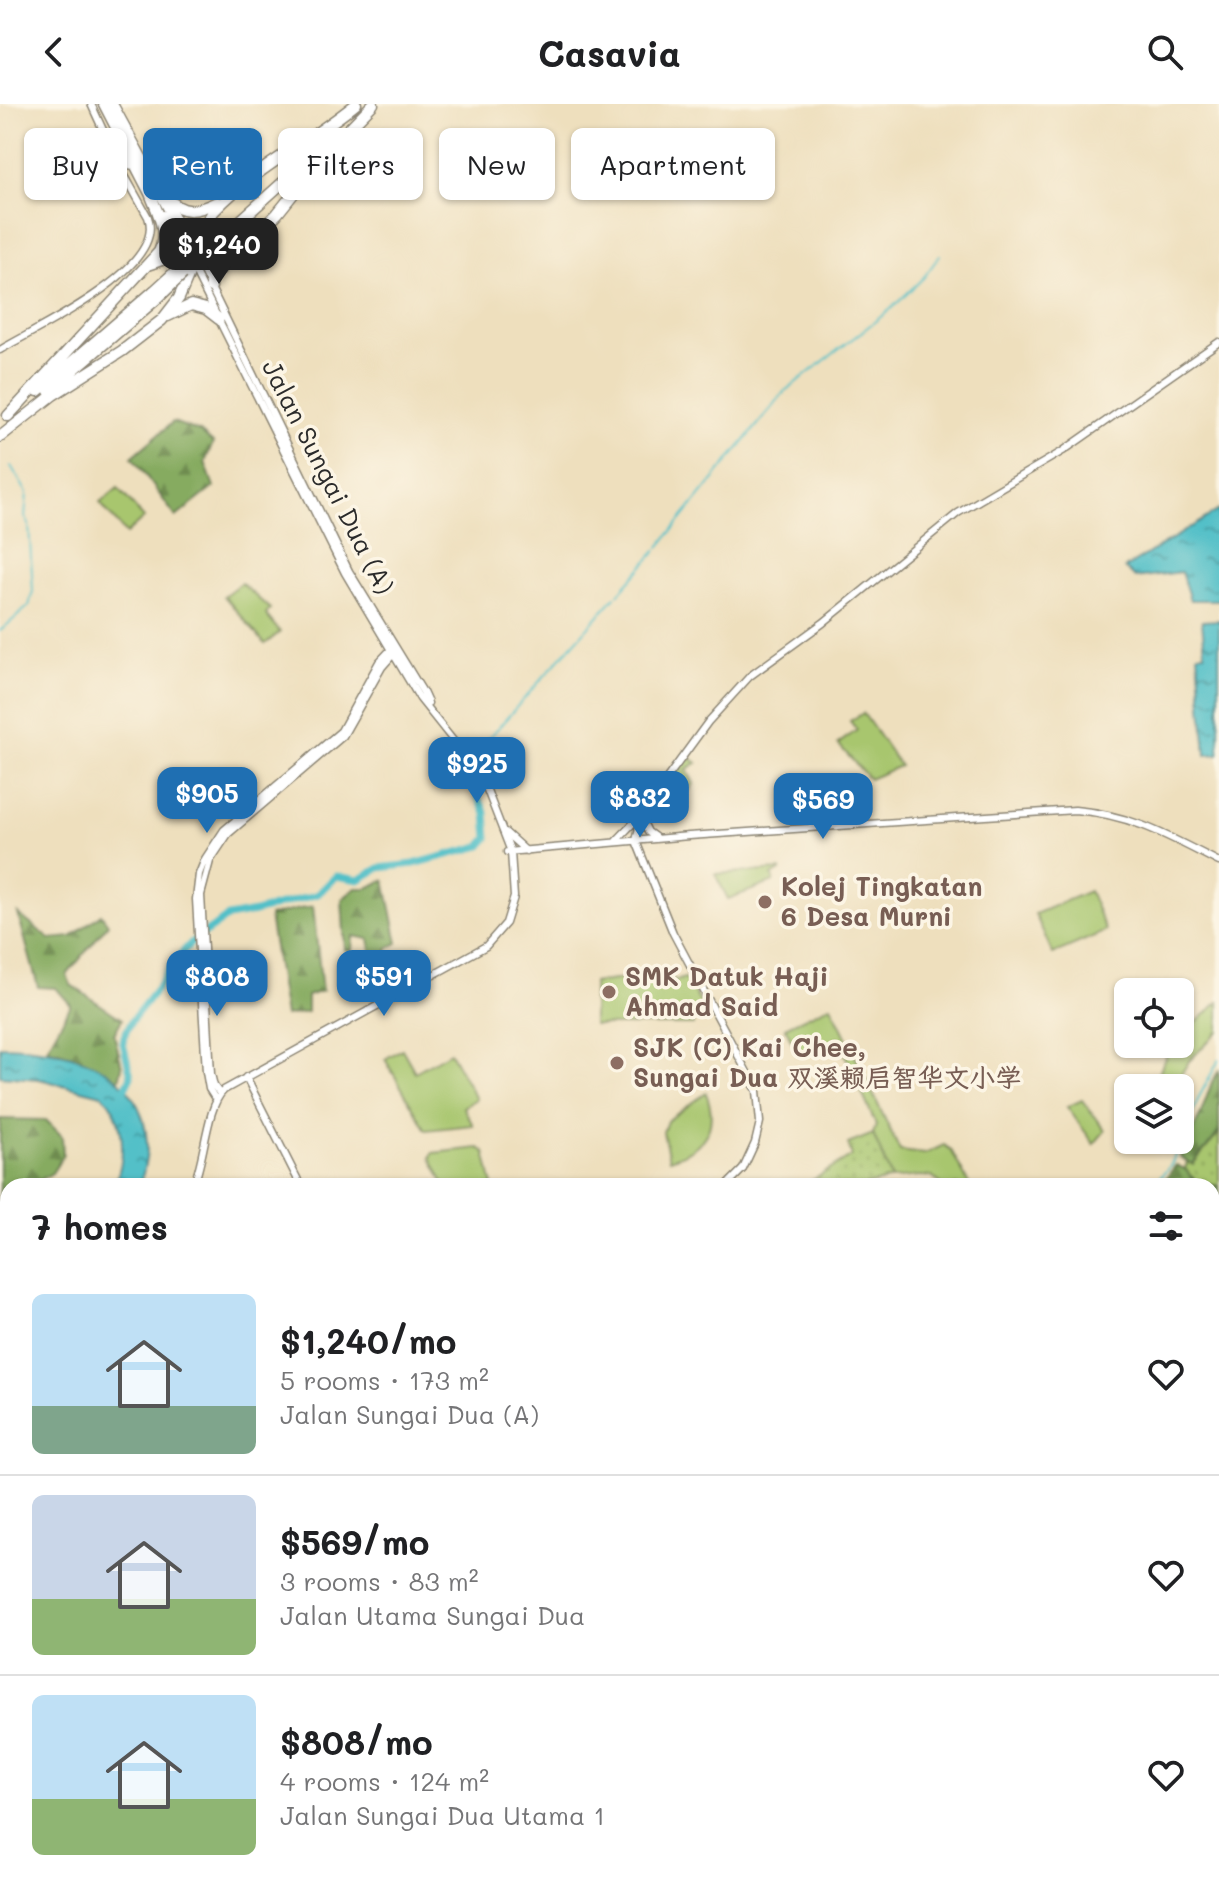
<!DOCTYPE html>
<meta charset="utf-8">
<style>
:root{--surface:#fff;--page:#f6f6f6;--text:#202124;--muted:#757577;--line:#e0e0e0;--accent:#1f6fb2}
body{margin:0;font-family:Mali,"LXGW WenKai TC",sans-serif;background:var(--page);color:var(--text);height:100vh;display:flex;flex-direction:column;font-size:30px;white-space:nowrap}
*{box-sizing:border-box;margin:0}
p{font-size:26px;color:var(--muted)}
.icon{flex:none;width:44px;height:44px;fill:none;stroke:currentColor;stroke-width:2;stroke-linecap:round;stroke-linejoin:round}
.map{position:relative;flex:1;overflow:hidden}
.details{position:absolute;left:0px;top:1074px;width:1220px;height:714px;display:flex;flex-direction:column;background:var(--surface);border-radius:24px 24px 0 0;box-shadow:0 2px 6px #0004}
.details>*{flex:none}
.banner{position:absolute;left:24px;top:24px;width:800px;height:72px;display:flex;gap:16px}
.tools{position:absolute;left:1114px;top:874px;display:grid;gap:16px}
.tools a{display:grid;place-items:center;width:80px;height:80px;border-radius:12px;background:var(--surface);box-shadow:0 2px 6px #0004;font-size:40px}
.price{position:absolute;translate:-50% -68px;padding:0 18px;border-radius:16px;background:var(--accent);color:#fff;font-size:26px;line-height:52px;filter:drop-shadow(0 2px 4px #0008)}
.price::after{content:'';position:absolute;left:50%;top:48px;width:24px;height:18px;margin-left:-12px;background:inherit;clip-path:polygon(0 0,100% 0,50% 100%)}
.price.active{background:#222;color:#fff}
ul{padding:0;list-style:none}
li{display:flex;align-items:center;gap:24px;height:200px;padding:0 32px}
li+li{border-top:2px solid var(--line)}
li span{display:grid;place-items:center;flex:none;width:224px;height:160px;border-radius:12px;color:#555}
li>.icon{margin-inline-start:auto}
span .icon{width:96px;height:96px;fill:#fffc;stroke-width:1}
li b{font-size:34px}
h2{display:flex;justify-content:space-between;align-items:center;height:96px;padding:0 32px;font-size:34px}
.tag{padding:0 28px;border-radius:12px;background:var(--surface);box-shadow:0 2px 6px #0004;font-size:28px;line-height:72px}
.tag.active{background:var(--accent);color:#fff}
header{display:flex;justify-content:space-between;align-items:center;height:104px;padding:0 32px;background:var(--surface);font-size:36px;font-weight:700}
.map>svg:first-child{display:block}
</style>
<header><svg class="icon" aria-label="back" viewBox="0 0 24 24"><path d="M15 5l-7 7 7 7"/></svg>Casavia<svg class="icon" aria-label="search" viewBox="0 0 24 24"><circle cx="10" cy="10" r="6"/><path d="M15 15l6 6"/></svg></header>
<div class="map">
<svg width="1219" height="1787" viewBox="0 0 1219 1787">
<defs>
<pattern id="grass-dots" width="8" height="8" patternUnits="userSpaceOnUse" patternTransform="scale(2)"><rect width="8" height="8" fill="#a8c66e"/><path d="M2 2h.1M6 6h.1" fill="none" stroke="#91aa5f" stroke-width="1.8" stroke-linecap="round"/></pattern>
<pattern id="forest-firs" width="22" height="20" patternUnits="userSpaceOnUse" patternTransform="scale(2)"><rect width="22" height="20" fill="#86ab61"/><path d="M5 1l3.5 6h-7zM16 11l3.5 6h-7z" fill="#6e8b50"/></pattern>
<pattern id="cemetery-stones" width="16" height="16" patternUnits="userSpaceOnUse" patternTransform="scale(2)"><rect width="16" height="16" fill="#a8c66e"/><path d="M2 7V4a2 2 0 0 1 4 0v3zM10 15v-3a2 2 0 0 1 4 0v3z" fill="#91aa5f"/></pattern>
<pattern id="water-ripples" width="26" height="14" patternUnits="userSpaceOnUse" patternTransform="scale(2)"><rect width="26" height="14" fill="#52c0c8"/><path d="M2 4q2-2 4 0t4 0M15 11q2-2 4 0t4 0" fill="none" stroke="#449ca3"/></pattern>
</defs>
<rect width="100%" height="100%" fill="#fcf5e5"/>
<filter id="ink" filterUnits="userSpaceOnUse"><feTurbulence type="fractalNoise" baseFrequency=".0125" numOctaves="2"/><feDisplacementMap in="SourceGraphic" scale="16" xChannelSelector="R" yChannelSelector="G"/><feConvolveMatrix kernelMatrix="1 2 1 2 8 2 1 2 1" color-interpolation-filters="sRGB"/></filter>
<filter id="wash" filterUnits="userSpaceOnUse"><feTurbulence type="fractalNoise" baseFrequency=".006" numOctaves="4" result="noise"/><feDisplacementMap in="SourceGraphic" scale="32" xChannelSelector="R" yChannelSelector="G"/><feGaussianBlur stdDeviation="1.8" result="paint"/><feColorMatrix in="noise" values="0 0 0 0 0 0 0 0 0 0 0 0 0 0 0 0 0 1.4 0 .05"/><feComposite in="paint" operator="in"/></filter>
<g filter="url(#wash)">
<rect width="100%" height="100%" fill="#eedfbd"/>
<path fill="url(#grass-dots)" stroke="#6a784c" stroke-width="2" d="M1219,1029V1082L1198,1080L1185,1065L1187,1057L1193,1060Z
M873,1030L892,1075L864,1082H803L852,1052L848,1040Z"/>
<path fill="url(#forest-firs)" stroke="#586b46" stroke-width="2" d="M173,318L200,328L213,339L205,358L214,383L176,413L132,353Z
M385,776L398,839L388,844L382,868L375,866L369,835L353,832L352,846H345L342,795L356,784H367Z
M313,802L322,887L307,892V908L285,912L269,812Z
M18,810L50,835L71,833L101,810L108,820L67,871L71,881L122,915L114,930L122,963L119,976L65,949L47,944L71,901L56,884L38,883Z
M1219,967V1029L1192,1060L1180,1053L1200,1012L1212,978Z
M0,1015L46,1016L62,1032L63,1052L52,1069L30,1082H8V1095L0,1099Z
M1176,1061L1185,1065L1198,1080L1219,1082V1345L1212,1343V1082H1160Z
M0,1499L8,1501V1592L0,1591Z
M232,1780H451L456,1787H227Z
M738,1780H866L878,1784V1787H728Z
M909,1780H1037C1010,1787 935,1787 909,1780Z"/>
<path fill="url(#cemetery-stones)" stroke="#6a784c" stroke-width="2" d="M687,651L697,659L687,665L694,680L674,706L663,714L657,706L668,692L662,685Z"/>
<path fill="#a8c66e" stroke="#6a784c" stroke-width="2" d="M118,384L144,414L126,430L100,399Z
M241,479L270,505L266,511L280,528L265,540L224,492Z
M863,609L900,662L869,675L838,640L857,626L850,617Z
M782,766L772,772L774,778L728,795L715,770Z
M1089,787L1106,827L1053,850L1035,810Z
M668,869L675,877L685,874L703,903L691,909L693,921H593V879Z
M1219,898V927L1189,957L1177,977L1154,981L1170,942L1180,940V933Z
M831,901L900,1047L925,1050L944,1041L951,1046L970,1082H944L932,1073L920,1072L892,1075L873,1030L876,1021L838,934L799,952L785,923Z
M402,945L415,968L450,948L476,995L463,1003L473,1021L426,1026L385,955Z
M706,989C720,1024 702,1046 669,1055L663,1028L667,1017Z
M1082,996L1105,1027L1094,1040L1067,1003Z
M479,1044L485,1048L493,1082H445L431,1053L433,1049Z"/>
<path fill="url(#water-ripples)" stroke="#3e767a" stroke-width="2" d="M1219,406V496H1190L1181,468L1135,474L1125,464Z
M1219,516V650L1206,651L1198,550L1205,549L1202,517Z
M0,942C64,943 144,961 147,1040C148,1053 143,1069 140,1082H112C128,1060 125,1008 102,991L39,975L0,972Z"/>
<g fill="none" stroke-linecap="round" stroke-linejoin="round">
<path stroke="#52c0c8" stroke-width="2" d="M659,443L785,287L891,205L924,173L940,151
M618,490L657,446
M0,527L29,502L33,487L29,420L25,413L27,389L11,362
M472,653L615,493
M1152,1082L1171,1061L1200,991L1219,956
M889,1787L888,1784L908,1782L915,1787
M1037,1787L1052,1780"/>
<path stroke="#52c0c8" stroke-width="7" d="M122,990L131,972L123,939L124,932L132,916L158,883L174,857L193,837L228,813L255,808L318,790L336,772L359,776L379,764L414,760L481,742L488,734L486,709L465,667L464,660"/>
</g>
</g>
<g filter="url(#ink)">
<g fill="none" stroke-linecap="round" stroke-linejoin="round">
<defs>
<path id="secondary" d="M198,157L349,467L423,588L428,599
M193,164L345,469L420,595L475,664L487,686L511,748L514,793L506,819L486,842L224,986C206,1003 205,1056 193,1082
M0,246C36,224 167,165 148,113L120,63L91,0
M641,714L648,728L655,733
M505,728L526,747
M616,737L641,711
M636,737L641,714L651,696L708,618L750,572L823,519L958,409L1063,347L1219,238
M636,737L673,829L757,987L760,1018L755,1039L743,1065L726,1082
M507,748L689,732L1075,706C1133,711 1168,732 1219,758
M246,973L301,1082
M220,990L214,982L211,970L201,791L210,757L228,730L343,632L382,563L397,546
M216,996L209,985L206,968L196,795L199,770L205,755L224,726L341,627L379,558L394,542
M0,1330L8,1324"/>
<path id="highway" d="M104,0L153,95
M112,0L193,149
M117,57L134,60
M168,94C183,112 198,107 217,98
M163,112L189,158
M231,125L330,36
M150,160L167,154H187C196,146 201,120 215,106C255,64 311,37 356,0
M211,183L212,173L277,110L331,43L373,0
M168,212L191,201L206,205L219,215
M38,287L154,187
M49,287L160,192
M8,312L159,148C169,128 157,108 150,89
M0,333L53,291L122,247L162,216L179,194L192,163L198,157L221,153L244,142"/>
</defs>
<use href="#secondary" stroke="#8c8574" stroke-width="9"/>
<use href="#highway" stroke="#8c8574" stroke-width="13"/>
<use href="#secondary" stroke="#fff" stroke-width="6"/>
<use href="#highway" stroke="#fff" stroke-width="10"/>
<defs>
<path id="highway-bridge" d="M154,187L228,120
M160,192L183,170"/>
</defs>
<use href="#highway-bridge" stroke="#8c8574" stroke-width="13" stroke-linecap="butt"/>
<use href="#highway-bridge" stroke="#fff" stroke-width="10"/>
</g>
</g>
<g fill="#8d6e63" stroke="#fcf5e5" stroke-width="3">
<circle cx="765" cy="798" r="8"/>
<circle cx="609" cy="888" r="8"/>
<circle cx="617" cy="959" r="8"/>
</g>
<g text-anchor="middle" stroke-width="7" stroke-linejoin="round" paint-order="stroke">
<g font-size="26" fill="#2b2b2b" stroke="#fcf5e5">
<text transform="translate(328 373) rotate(63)" y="9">Jalan Sungai Dua (A)</text>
</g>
<g font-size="26" font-weight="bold" fill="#785e54" stroke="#fcf5e5" text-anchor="start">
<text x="781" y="792">Kolej Tingkatan<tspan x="781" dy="30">6 Desa Murni</tspan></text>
<text x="625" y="882">SMK Datuk Haji<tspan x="625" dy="30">Ahmad Said</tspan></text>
<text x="633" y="953">SJK (C) Kai Chee,<tspan x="633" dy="30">Sungai Dua 双溪赖启智华文小学</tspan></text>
</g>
</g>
</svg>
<div class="tools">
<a><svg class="icon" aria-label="locate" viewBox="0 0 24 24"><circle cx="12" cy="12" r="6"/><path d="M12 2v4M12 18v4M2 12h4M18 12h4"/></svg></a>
<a><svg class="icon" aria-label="layers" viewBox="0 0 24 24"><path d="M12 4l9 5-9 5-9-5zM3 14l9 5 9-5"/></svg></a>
</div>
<b class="price active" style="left:219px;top:182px">$1,240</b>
<b class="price" style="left:477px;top:701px">$925</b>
<b class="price" style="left:207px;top:731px">$905</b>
<b class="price" style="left:640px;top:735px">$832</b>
<b class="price" style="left:823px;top:737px">$569</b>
<b class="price" style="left:217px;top:914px">$808</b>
<b class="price" style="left:384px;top:914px">$591</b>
<div class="banner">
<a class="tag">Buy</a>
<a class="tag active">Rent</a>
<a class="tag">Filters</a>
<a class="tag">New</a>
<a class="tag">Apartment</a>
</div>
<section class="details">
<h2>7 homes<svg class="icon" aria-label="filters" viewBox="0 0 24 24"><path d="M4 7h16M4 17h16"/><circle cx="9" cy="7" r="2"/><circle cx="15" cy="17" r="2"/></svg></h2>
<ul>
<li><span style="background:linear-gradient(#bfe0f5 70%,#7fa58c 0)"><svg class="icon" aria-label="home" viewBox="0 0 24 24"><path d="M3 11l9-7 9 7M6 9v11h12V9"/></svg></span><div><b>$1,240/mo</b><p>5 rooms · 173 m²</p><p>Jalan Sungai Dua (A)</p></div><svg class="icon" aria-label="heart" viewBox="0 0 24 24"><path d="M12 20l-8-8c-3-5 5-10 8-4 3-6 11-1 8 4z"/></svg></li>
<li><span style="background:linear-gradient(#c9d6e8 65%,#8fb573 0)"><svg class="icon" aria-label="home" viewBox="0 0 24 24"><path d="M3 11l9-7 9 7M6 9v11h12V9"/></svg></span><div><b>$569/mo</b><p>3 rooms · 83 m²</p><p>Jalan Utama Sungai Dua</p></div><svg class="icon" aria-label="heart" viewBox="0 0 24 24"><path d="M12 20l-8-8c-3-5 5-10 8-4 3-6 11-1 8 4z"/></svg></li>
<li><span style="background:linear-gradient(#bfe0f5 65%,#8fb573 0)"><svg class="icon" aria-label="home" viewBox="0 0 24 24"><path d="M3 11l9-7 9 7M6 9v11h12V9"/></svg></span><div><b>$808/mo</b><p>4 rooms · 124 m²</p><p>Jalan Sungai Dua Utama 1</p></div><svg class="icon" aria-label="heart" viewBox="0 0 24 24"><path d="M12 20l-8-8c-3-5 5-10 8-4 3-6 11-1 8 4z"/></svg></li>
</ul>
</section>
</div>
